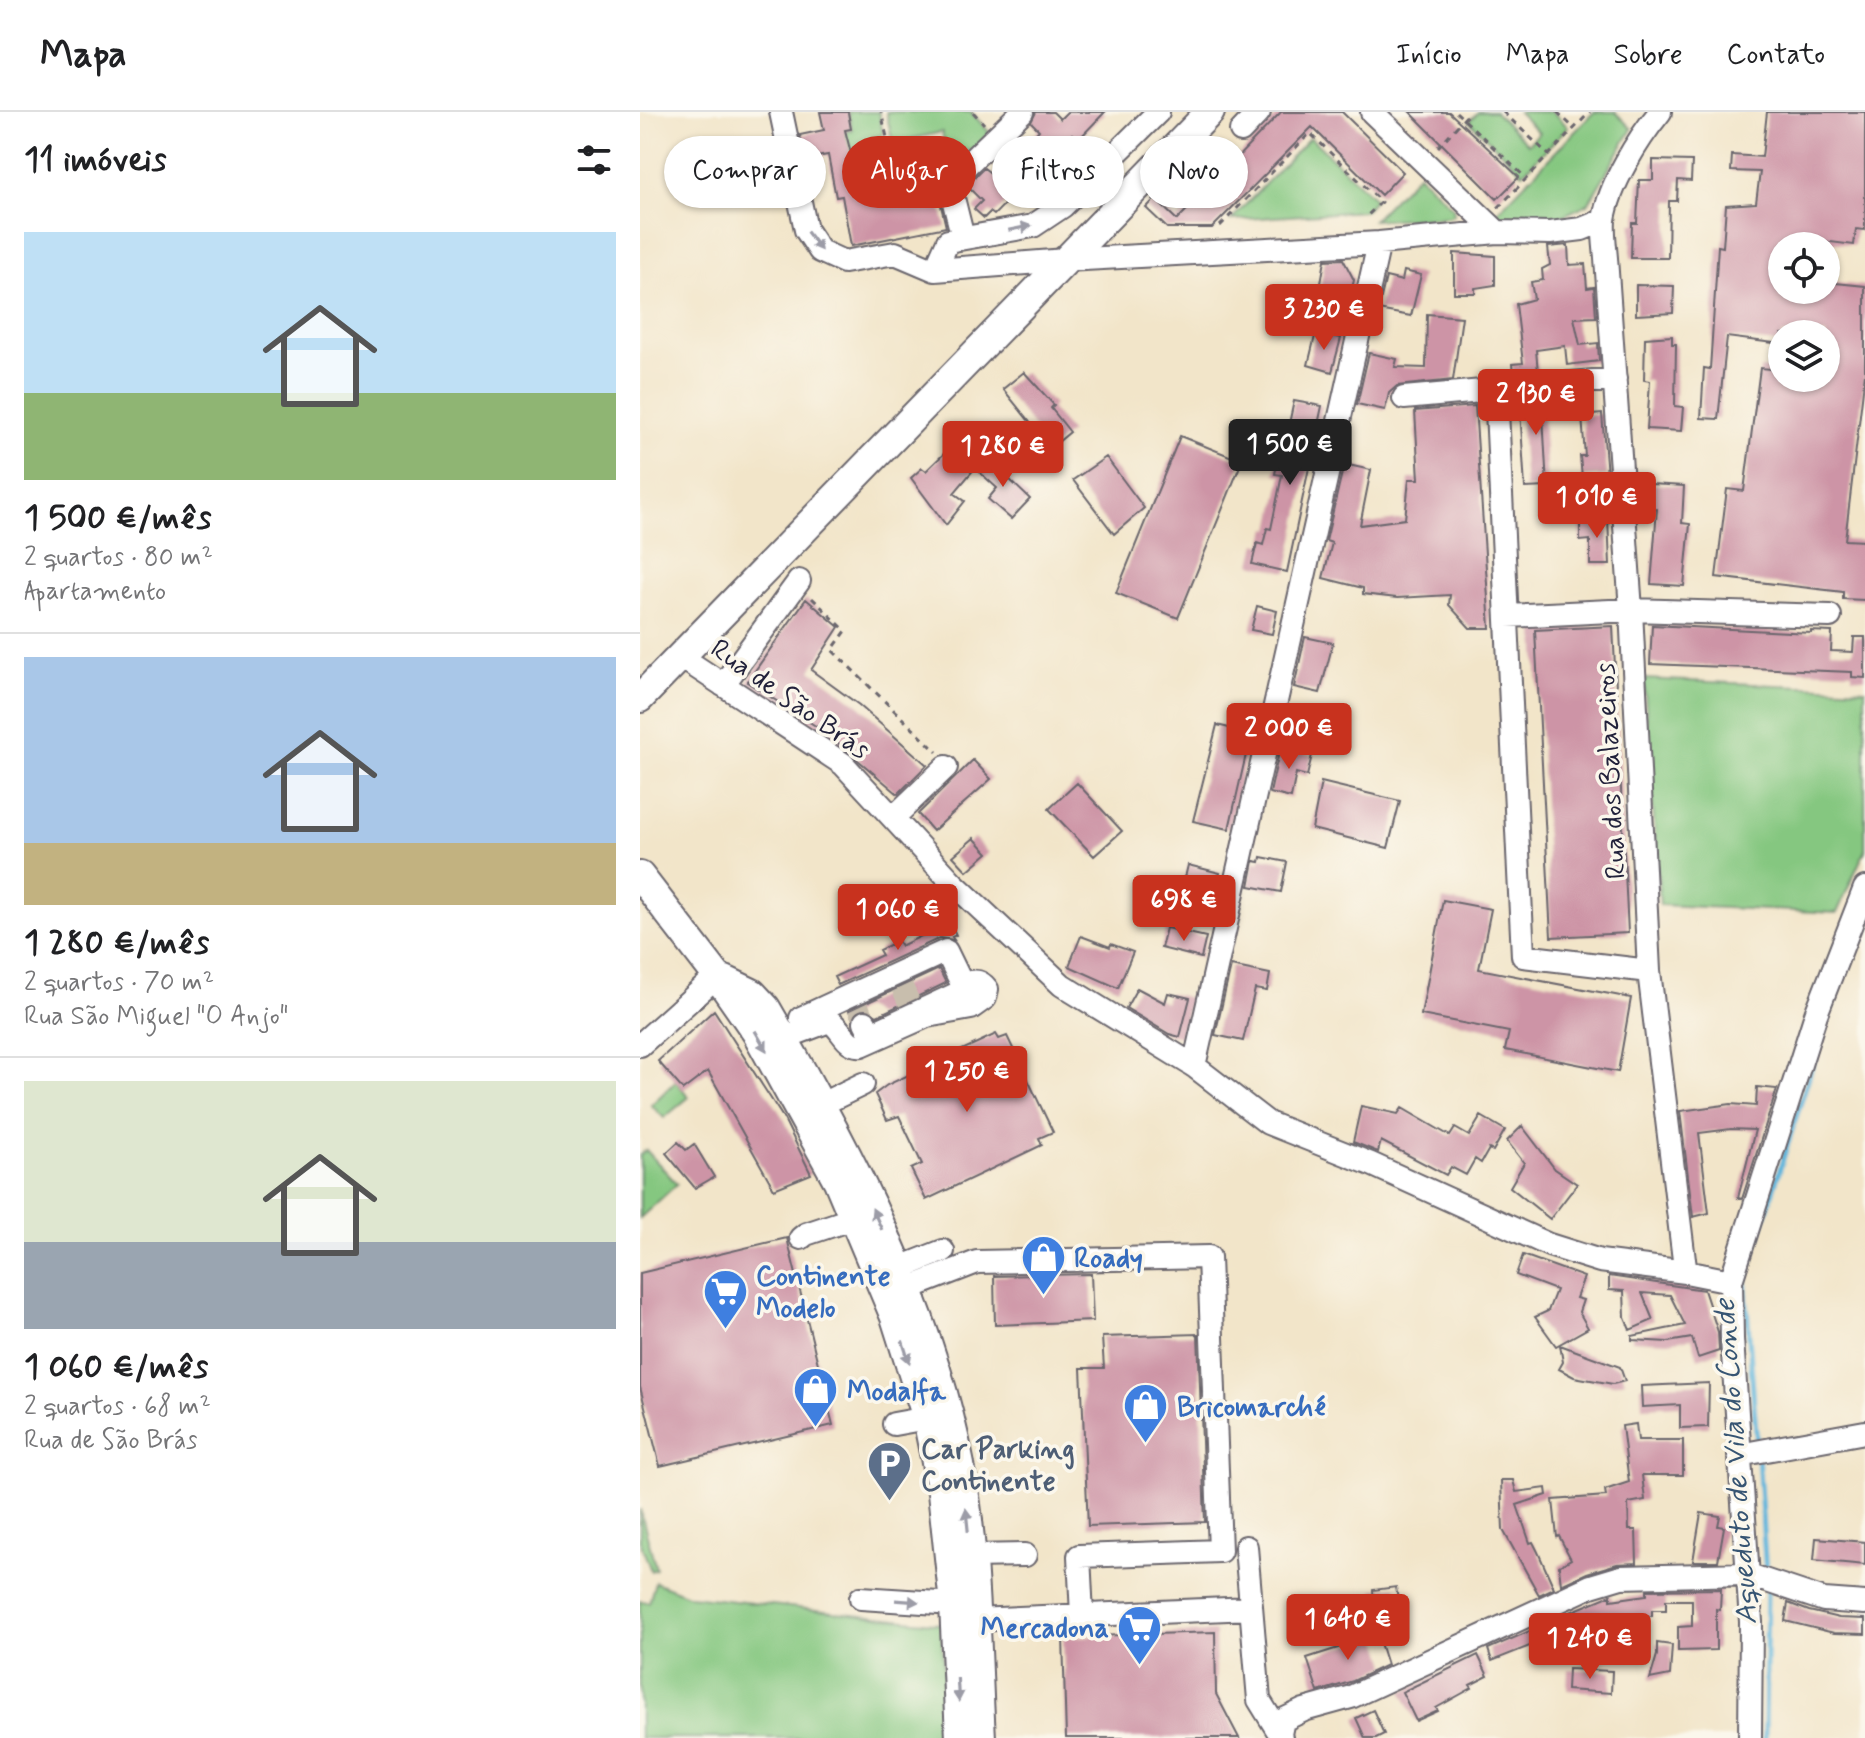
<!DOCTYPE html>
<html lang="pt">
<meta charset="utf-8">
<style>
:root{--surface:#fff;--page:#f6f6f6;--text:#202124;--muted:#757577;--line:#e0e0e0;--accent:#c8321e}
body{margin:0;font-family:Mynerve,sans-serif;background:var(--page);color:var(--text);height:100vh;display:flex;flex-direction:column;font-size:30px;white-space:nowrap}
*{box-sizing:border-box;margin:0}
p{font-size:26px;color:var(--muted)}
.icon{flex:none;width:44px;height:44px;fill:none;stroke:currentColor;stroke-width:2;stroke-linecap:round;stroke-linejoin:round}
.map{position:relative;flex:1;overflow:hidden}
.details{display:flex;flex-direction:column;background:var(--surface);width:640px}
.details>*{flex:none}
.guide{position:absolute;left:24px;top:24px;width:760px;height:72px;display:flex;gap:16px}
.tools{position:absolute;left:1128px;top:120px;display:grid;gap:16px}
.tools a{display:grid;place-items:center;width:72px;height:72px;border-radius:50%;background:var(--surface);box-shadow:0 2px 6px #0004;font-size:40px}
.price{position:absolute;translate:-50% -68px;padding:0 18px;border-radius:8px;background:var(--accent);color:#fff;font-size:26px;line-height:52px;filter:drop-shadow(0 2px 4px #0008)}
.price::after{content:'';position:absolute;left:50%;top:48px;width:24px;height:18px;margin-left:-12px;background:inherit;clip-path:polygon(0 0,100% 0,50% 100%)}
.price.selected{background:#222;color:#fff}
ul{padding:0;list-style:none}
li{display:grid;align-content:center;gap:16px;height:424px;padding:0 24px}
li+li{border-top:2px solid var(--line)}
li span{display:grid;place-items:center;height:248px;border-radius:0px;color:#555}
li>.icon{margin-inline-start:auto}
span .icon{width:144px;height:144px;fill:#fffc;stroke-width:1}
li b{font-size:34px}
h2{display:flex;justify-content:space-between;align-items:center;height:96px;padding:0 24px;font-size:34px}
.chip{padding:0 28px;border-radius:36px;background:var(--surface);box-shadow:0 2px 6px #0004;font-size:28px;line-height:72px}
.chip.selected{background:var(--accent);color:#fff}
header{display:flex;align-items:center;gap:48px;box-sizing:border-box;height:112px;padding:0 40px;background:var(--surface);border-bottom:2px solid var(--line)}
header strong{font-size:38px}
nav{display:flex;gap:44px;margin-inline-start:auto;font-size:28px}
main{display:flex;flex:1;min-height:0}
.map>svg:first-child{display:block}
</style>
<header>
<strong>Mapa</strong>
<nav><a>Início</a><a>Mapa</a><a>Sobre</a><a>Contato</a></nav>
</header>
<main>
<section class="details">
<h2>11 imóveis<svg class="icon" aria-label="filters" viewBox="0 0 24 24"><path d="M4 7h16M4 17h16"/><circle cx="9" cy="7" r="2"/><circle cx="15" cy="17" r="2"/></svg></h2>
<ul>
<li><span style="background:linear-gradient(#bfe0f5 65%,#8fb573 0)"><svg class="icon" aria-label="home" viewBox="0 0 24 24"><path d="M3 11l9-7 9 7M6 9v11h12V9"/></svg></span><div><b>1 500 €/mês</b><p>2 quartos · 80 m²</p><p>Apartamento</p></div></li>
<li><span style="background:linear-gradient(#a9c7e8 75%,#c2b280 0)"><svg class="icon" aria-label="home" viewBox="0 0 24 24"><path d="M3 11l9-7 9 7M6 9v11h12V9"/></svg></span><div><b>1 280 €/mês</b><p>2 quartos · 70 m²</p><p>Rua São Miguel &quot;O Anjo&quot;</p></div></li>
<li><span style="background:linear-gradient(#dfe7d0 65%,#9aa5b1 0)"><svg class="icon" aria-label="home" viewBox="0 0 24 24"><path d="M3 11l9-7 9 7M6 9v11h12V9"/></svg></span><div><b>1 060 €/mês</b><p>2 quartos · 68 m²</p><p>Rua de São Brás</p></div></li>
</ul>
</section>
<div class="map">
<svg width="1225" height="1626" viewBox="0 0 1225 1626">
<rect width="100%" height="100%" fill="#fbf7ec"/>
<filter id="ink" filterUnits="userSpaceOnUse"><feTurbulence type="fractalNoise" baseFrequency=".0125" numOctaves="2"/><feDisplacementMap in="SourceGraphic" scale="16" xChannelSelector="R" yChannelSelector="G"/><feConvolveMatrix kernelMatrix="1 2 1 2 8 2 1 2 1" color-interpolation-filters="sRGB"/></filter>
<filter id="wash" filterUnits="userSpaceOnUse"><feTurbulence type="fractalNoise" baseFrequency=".006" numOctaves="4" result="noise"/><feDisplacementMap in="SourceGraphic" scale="32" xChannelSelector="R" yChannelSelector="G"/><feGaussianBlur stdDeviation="1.8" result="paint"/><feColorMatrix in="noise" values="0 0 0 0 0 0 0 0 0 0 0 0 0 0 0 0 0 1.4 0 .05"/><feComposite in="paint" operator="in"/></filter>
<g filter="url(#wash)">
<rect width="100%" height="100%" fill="#f2e5c9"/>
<path fill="#85c780" stroke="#54745e" stroke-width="2" d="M208,0H239L243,23L232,26L234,37L229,39L231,52L224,53L225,61L218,63L217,57L213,58L205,20L212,18Z
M246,0H331L350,21L334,37L307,43L302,20L253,31Z
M838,0H855L888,32L899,21L878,0H913L928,15L883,61L829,9Z
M954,0H975L992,17L948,92L918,106L865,110L856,101Z
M670,25L735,87L724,99L591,108Z
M778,62L813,96L814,102L809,105L733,108Z
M1004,567L1225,577V738L1197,801L1020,793Z
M36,969L49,985L24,1006L11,993Z
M6,1038L37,1072L0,1106V1043Z
M0,1397L16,1457L11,1459L0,1429Z
M15,1470L50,1484L301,1512L307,1626H0V1489L9,1490Z"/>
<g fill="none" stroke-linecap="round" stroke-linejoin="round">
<path stroke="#5fb5dc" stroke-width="5" d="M1117,1334L1105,1168L1191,894
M1118,1344L1126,1462
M1125,1626L1127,1476"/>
</g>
<g id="blocks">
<path fill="#cd94a6" d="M180,0H208L211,17L205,18L220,76L248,70L244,50L265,46L263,40L287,34L306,115L211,134L202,84L196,85L188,43L165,47L160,23L184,18Z
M396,0H413L420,7L427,0H465L438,28L432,22L405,50L409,55L392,73L387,69L354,103L350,100L344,106L334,97L342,89L326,73L344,56L363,71L377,47L399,30L393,25L399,18L391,10Z
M641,0H702L763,60L741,83L672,15L572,116H527L506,96L515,87L537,108Z
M770,0H809L879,65L857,87Z
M1127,0H1225V118L1216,117L1214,133L1167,127L1166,134H1142V178H1186V170L1225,174V261L1205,428L1225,429V488L1203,487V480L1076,465L1087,377L1104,379L1120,256L1142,258V266H1186V222H1142V232L1087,225L1078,307L1061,306L1064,256L1070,257L1078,134L1083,135L1086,93L1116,91L1120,60L1091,59L1092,43L1122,45Z
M1013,48L1052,49L1051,69L1038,68L1037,89H1029L1028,146H991L992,111H997L999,68H1013Z
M928,133L929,153L945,152L947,176L954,175L956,205L934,206L940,233L958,231L959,249L927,253L925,234L896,238L898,260L873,262L872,252L883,251L876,192L894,187L891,170L903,168L902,157L910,153L908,135Z
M814,141L855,144V173L835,176V181H814Z
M703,147L714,168L710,185L680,177L685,148Z
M764,159L781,163L771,204L738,198L746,165L762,169Z
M996,173L1034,174L1033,201L996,203Z
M787,202L822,205L813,268L757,274L749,281L745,298L717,292L729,241L757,247L755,255L786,256Z
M676,220L701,226L692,260L668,253Z
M1032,224V232H1036L1035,294L1043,295L1041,319L1007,317L1010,269L1004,268L1005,226Z
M384,260L414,293L411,296L430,320L406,340L392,323L397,319L363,277Z
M926,285L927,301L903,303L907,375L885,376L880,297L871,298V290Z
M654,289L682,294L647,460L612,452L617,431L623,433L627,416L631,417L642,363L635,362L640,338L643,339Z
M835,294L850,516H830L809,493L810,483L757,486L723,482V476L683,466L692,431L686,429L704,352L731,358L720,413L765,407L769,367H779L775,299Z
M962,302L967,363L942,365L940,344H945L942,304Z
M540,324L602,349L538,506L476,481Z
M312,334L335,356L314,381L325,389L306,413L271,366L282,356L286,359Z
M345,344L390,387L371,407L348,387L357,376L335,356Z
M466,345L504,396L474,422L433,368Z
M1010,372L1044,374L1042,411L1050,412L1044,474L1011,472L1017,397L1009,396Z
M968,406L970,453H950V428L940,429V407Z
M166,487L199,515L171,558L219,593L287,653L258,682L185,620L107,570Z
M617,494L637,499L632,522L611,518Z
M1012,513L1171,521V519L1192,520L1191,539L1213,540L1214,525H1225V566L1212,565V560L1010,552Z
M973,514L988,821L911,825L895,518Z
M665,525L693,531L680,581L654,575Z
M577,613L593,617L592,621L610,625L589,717L553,709Z
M640,636L672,643L667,664L656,661L651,686L630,681Z
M333,648L351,667L293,719L278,702Z
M681,670L760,689L748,736L672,717Z
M437,671L482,719L454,744L409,697Z
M334,726L348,741L327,759L313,744Z
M621,745L647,750L641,780L609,774L614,749L620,750Z
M548,753L580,761L574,786L542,778Z
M803,788L851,797L839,857L991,886L978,960L865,938L869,920L781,903Z
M310,810L316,823L312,825L314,828L300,826L198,873L194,865L242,843L239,838L258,829L261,834Z
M526,816L566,825L561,846L521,836Z
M441,824L470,835L471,832L493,840L478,876L429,854Z
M591,854L630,862L627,879L615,877L603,929L575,923Z
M299,857L306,871L237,904L225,896L218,898L212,905L209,899Z
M497,876L525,891L528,881L550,886L540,925L529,922L486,896Z
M74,898L144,1007L171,1062L134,1077L68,959L43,978L18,949Z
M356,922L359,927L367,924L413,1020L399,1026L402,1033L286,1088L271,1057L282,1052L259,1004L247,1008L235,982L247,973Z
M1117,975L1137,977L1102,1087L1098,1086L1115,1018L1091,1017L1059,1021L1069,1101L1053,1105L1040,999L1091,992L1116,994Z
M721,994L758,1002L762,996L810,1024L815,1016L829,1024L841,1004L865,1018L853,1039L849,1037L841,1051L835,1047L826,1063L811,1055L806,1063L741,1029L738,1040L713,1030Z
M882,1014L915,1057L937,1072L910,1107L870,1075L884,1051L867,1029Z
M38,1030L46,1038L54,1032L74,1065L55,1076L26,1041Z
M147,1126L193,1313L20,1354L0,1275V1161Z
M883,1143L944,1165L936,1186L943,1188L939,1200L948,1216L916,1234L895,1205L908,1199L916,1178L876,1163Z
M451,1162L453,1209L355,1213L354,1164Z
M969,1164L1064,1178L1078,1220L1079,1239L1058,1246L1052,1226L1028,1230L992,1228V1224L1045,1213L1030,1183L1002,1181L1013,1208L990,1218L985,1206L984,1179L969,1178Z
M558,1222L565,1410L448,1414L441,1256H464L462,1225Z
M920,1233L980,1255L985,1269L973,1272L934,1265L919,1257L923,1250Z
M1069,1271L1068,1315L1040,1316V1293L1002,1295L1001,1274Z
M996,1312L998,1328H1043V1363H1002L1005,1388L988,1391L989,1418H996L997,1451L977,1452L947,1461L921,1473L919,1454L931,1447L919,1424L917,1425L913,1388L966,1384L965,1378L989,1370L982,1314Z
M861,1368H873L876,1380L906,1376L907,1383L877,1393L890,1431L893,1430L898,1440L914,1476L899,1483L863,1418Z
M1061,1401L1080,1404L1078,1414L1084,1415L1078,1449H1053Z
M1176,1426L1225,1430V1453L1174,1448Z
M756,1475L759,1495L735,1498L733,1478Z
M1081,1477L1080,1498L1076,1497V1538L1038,1539V1515L1052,1514V1488H1026V1498H1012V1504L916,1506L971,1483V1488L1007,1483V1478Z
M1148,1491L1169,1499L1199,1506L1225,1507V1522L1194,1521L1145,1509Z
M918,1507L917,1524L923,1541L899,1550L892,1533L852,1549L848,1537Z
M735,1515L747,1553L713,1569L678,1580L667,1546L717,1530V1520Z
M575,1520L576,1582L599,1626H426L423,1525Z
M1017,1531L1032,1533L1030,1563L1010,1567L1017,1543Z
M838,1543L848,1564L830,1573L832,1576L796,1596L798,1599L776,1609L762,1580Z
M928,1557L972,1559L971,1581L927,1578Z
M733,1598L744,1622L736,1626H725L716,1606Z"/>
</g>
</g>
<g filter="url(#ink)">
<use href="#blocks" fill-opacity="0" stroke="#6b666d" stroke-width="2"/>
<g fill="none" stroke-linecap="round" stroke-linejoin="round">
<path stroke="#c8bead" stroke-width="22" stroke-dasharray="22 11" stroke-linecap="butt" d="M262,875L269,890
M218,895L225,910"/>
<defs>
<path id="minor" d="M141,0L166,118L180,139L204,150L255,141L295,158L426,148L739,131L857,120L910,121L942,117L964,108
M732,0L857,120
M1020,0C998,27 969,73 964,108C963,120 965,134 966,146L991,498L1009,859L1044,1148L1046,1160L1091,1169
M601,19L619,0
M323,126L309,70L382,0
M295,158L308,129L393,114L423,94L518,0
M856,277L883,844L1009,859
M764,286L975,267
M867,504L991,498L1190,504
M41,545L203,652L313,771L422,873L554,954L628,1011L731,1052L909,1133L960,1149L1046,1160
M83,573L159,469
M253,706L306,655
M161,906L306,839L325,878
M144,926L189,909C203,916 204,935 222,933L287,904L331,896L345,886L347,877C341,869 336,868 327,871L325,878L231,922L225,910
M0,933L77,864
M554,954L739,131
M180,993L223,972
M161,1126L166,1122L214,1106
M260,1156L303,1139
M267,1177L337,1150L569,1145L580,1439L439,1444L442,1503
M254,1312L287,1306
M1099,1343L1225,1320
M606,1435L619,1588L640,1622
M330,1444L385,1443
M221,1486L314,1492
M334,1508L611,1496
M641,1626L640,1622L643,1608L664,1598L711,1585L951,1474L981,1465L1106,1462L1184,1488L1225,1491
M1110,1626L1111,1510L1092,1227L1091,1169L1176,902L1225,776"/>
<path id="major" d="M0,586L570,0
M0,764L77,864L116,920L198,1069L255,1205L287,1306L302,1380L314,1492L320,1626
M85,868L112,881L126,896C208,1037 289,1191 320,1353C336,1442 336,1536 341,1626"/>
</defs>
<use href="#minor" stroke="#6b666d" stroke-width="26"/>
<use href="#major" stroke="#6b666d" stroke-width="32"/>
<path stroke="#6b666d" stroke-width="3" stroke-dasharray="6 6" stroke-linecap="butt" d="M333,0L344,12
M816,0L886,66
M863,0L909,43
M917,0L934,16
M798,35L830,0
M250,38L300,29L303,46
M368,38L377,47
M237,61L235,43L250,38L241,0
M858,96L950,0
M580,114L670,21L741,90L727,104
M172,486L206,519L192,538L297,640"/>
<use href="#minor" stroke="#fff" stroke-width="22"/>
<use href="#major" stroke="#fff" stroke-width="28"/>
</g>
<defs><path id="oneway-solid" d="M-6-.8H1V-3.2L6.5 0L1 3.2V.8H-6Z" transform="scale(2)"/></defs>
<g fill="#9c9ca7">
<use href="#oneway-solid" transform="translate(380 116) rotate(-11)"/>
<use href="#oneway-solid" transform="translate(174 129) rotate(53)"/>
<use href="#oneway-solid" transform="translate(121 929) rotate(60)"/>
<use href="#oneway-solid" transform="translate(237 1107) rotate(-114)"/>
<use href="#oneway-solid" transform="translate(266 1240) rotate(72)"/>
<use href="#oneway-solid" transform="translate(327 1408) rotate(-96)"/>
<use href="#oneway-solid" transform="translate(267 1489) rotate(4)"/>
<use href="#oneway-solid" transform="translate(318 1578) rotate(87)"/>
</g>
</g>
<defs>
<symbol id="shop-pin" viewBox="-11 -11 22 30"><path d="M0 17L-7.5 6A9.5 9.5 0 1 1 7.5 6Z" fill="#3f7fe0" stroke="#fbf7ec"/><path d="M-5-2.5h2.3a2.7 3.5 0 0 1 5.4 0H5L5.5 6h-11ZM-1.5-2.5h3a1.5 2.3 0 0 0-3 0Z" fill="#fff"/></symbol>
<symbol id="supermarket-pin" viewBox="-11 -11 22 30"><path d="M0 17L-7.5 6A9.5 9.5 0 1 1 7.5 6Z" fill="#3f7fe0" stroke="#fbf7ec"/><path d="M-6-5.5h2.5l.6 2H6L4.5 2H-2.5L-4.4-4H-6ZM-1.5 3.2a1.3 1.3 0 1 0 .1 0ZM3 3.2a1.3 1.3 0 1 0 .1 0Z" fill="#fff"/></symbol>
<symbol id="parking-pin" viewBox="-11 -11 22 30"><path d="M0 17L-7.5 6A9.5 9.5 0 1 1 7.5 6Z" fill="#5c6f8a" stroke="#fbf7ec"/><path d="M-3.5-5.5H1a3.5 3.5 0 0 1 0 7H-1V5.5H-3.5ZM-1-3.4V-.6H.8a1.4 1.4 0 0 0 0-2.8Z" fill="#fff"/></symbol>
</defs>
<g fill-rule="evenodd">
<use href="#shop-pin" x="378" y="1120" width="51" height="69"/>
<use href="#supermarket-pin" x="60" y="1154" width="51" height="69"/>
<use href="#shop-pin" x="150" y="1252" width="51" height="69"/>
<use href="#shop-pin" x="480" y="1268" width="51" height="69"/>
<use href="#parking-pin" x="224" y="1326" width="51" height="69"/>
<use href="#supermarket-pin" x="474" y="1490" width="51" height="69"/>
</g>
<g text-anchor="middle" stroke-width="7" stroke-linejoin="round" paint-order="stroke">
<g font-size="28" fill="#22223b" stroke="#fbf7ec">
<text transform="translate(151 586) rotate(35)" y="10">Rua de São Brás</text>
<text transform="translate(969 659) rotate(-93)" y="10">Rua dos Balazeiros</text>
</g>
<g font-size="28" font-weight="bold" fill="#366cbe" stroke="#fbf7ec" text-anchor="start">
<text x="434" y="1155">Roady</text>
<text x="116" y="1173">Continente<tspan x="116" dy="32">Modelo</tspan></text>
<text x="207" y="1288">Modalfa</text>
<text x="537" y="1304">Bricomarché</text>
<text x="469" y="1525" text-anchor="end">Mercadona</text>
</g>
<g font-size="28" font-weight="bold" fill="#4e5e75" stroke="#fbf7ec" text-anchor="start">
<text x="281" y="1346">Car Parking<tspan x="281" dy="32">Continente</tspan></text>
</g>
<g font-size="30" font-style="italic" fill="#375573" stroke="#fbf7ec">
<text transform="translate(1095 1350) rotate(-94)" y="10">Aqueduto de Vila do Conde</text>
</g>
</g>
</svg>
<div class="tools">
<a><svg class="icon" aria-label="locate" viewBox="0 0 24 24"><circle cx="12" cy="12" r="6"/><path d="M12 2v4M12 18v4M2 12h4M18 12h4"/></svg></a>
<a><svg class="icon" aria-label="layers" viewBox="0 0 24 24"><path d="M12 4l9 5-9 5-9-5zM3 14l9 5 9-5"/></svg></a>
</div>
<b class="price" style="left:684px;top:240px">3 230 €</b>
<b class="price" style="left:896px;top:325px">2 130 €</b>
<b class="price selected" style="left:650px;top:375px">1 500 €</b>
<b class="price" style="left:363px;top:377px">1 280 €</b>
<b class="price" style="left:957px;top:428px">1 010 €</b>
<b class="price" style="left:649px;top:659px">2 000 €</b>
<b class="price" style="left:544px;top:831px">698 €</b>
<b class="price" style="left:258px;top:840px">1 060 €</b>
<b class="price" style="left:327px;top:1002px">1 250 €</b>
<b class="price" style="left:708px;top:1550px">1 640 €</b>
<b class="price" style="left:950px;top:1569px">1 240 €</b>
<div class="guide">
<a class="chip">Comprar</a>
<a class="chip selected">Alugar</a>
<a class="chip">Filtros</a>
<a class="chip">Novo</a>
</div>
</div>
</main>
